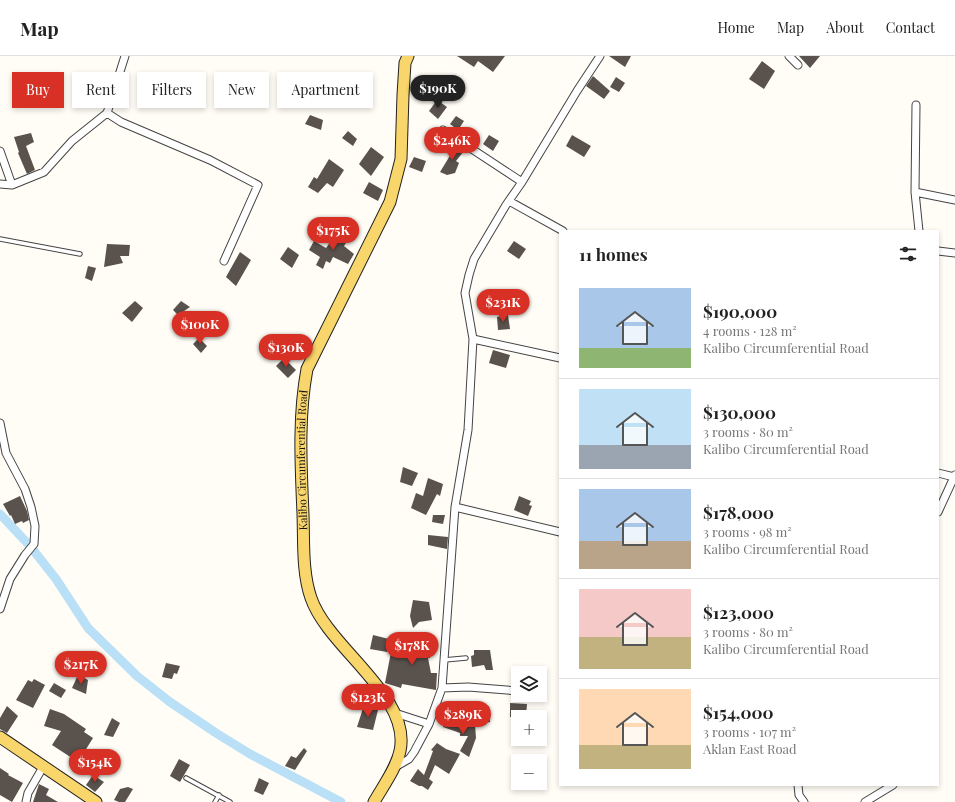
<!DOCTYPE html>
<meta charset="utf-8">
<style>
:root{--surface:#fff;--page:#f6f6f6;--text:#222;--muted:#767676;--line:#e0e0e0;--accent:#d93025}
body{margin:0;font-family:"Playfair Display",serif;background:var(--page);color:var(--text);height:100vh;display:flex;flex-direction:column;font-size:15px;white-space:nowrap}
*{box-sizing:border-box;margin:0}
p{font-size:13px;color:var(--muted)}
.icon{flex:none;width:22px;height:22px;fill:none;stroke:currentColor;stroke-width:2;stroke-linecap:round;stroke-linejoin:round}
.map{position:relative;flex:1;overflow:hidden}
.panel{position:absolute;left:559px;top:174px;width:380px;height:556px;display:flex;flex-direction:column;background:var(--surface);border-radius:0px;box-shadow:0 2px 6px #0003}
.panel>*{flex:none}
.banner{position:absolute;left:12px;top:16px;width:380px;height:36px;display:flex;gap:8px}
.buttons{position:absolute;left:511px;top:610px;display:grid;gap:8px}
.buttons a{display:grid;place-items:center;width:36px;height:36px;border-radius:0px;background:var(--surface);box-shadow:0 2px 6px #0003;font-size:20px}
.price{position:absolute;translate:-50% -34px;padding:0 9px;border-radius:14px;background:var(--accent);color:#fff;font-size:13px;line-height:26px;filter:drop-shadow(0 1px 2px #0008)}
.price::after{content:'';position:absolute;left:50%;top:24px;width:12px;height:9px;margin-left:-6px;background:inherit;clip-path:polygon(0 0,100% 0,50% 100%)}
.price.active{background:#222;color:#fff}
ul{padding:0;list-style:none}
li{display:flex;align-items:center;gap:12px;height:100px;padding:0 20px}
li+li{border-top:1px solid var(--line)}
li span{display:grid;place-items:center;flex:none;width:112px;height:80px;border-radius:0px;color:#555}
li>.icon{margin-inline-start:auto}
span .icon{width:48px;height:48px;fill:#fffc;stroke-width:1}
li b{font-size:17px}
h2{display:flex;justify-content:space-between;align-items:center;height:48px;padding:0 20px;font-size:17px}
.chip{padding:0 14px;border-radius:0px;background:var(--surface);box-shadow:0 2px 6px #0003;font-size:14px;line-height:36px}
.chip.active{background:var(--accent);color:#fff}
header{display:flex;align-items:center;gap:24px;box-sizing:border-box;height:56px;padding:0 20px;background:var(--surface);border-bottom:1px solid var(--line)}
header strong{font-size:19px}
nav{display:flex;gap:22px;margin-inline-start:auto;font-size:14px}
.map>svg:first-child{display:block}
</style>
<header>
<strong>Map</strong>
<nav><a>Home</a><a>Map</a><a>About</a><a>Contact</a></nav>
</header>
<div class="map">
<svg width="955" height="746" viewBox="0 0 955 746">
<rect width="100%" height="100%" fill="#fffdf5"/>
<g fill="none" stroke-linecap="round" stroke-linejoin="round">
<path stroke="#b9e0f7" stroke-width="9" d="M0,458L30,490
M34,495L56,523L88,572L137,620L170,646L216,677L250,698L341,746"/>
</g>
<path fill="#5a524d" d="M457,0H505L493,16L478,5L474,11Z
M609,0H631L625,11Z
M799,0H820L810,12Z
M762,5L775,15L764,33L749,23Z
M593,20L610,35L604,43L586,30Z
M616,21L625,27L619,36L610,31Z
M437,44L447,51L438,63L429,55Z
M310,59L323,64L321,74L305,68Z
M456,60L464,65L458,74L450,68Z
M348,75L357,83L353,90L342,82Z
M31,77L34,86L26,90L35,114L27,118L18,97L19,96L14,81Z
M489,79L499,85L493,95L483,88Z
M572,79L591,90L584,101L566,90Z
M456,88L464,95L456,105L459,107L455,117L447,119L440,116L451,98L449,96Z
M371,91L384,101L371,120L359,108Z
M414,101L426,105L422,116L409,111Z
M329,103L344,114L333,131L327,127L318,137L308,131L314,121L317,123Z
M369,126L383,134L378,145L363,137Z
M338,176L349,182L344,190L354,198L348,208L333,201L330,207L326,205L323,213L316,209L320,201L309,194L314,185L326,192Z
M514,185L526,193L519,203L507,195Z
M107,188L130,189L129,200H120L123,207L104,211Z
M288,191L299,199L292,212L280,203Z
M240,196L251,204L236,230L226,221Z
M88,210L96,212L92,225L85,222Z
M135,245L143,252L132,266L122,257Z
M181,245L190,251L178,259L173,254Z
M508,259L510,273L498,274L497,261Z
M199,282L207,290L201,297L193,288Z
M493,294L510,299L506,312L489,307Z
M284,302L296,314L288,322L276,310Z
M403,411L418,417L412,430L400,426Z
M428,422L443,428L440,440L437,438L426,459L411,452L416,437L423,440Z
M20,440L27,455L29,464L23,467L22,465L15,468L11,459L10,460L3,448Z
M519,440L531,445L529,449L532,450L528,460L514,454Z
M433,459H445L443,468L432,466Z
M428,479L448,481L447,493L428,489Z
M413,544L429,546L432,564L419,566L413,572L410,560Z
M373,579L389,583L387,596L370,593Z
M410,583H428L432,585V590H431L430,602H428L431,617H437L436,634L402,628L401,632L385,627L392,591L409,592Z
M474,594H490L493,614H486L484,609L472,611L471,600L474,599Z
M166,607L180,610L177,618L174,617L172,623L162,621Z
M78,619L88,624L86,638L72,632Z
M34,623L45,629L33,652L16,644L28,624L32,626Z
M54,627L66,634L61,642L49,635Z
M510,647L527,648L526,661H510Z
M364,649L378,654L373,674L357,671Z
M7,650L18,660L7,677L0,673V662Z
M489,650L490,666L480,668V652Z
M50,653L64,658L86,673L84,676L93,682L78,706L52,689L61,675L44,670Z
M112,662L120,667L113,681L104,679Z
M444,664L454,665V668L474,671L475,668L476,682L469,701L460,695L468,680H460V677L443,671Z
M437,687L446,693L460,698L449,718L435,709L429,723L433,726L428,734L422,730H419L410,725L418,713L424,719L433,695L431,694Z
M304,692L307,695L295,714L285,710L291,700L296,702Z
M179,703L190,709L180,726L170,720Z
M0,712L9,718L8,719L23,727L12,746L0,739Z
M93,719L104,726L95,736L86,729Z
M259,722L269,727L263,739L254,735Z
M39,728L49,733L46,739L58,746H33Z
M128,731L133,733L125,746H119L114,744L120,733Z"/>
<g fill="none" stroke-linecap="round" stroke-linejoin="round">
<defs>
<path id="service" d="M0,183L80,198
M444,604L466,602
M186,722L230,746
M215,746L219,739"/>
<path id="minor" d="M789,0L798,9
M916,49L915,136L919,175
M107,57L121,66L210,104L258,129L224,205
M443,74L522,126
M0,95L12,129
M0,128L12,129L44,116L72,85L107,57L125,0
M915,136L955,144
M509,145L563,175
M938,195L955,197
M473,283L560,302
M0,367L6,397L25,433L31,451L35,470L34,488L25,499L10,523L0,553
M938,417L954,421
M455,451L560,476
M938,456L955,419
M442,632L468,631L518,635
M395,657L429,668
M395,711L409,703L414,696L429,668L442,632L455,451L468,374L473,283L465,237L469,219L474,203L506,149L522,126L577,35L600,0
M798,729L799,739L804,746
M26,746L28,737L43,711
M865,746L893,729"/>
<g id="primary">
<path d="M0,681L96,746"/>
<path id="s1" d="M374,746C383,730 396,713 400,695C412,640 328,592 311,542C302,516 304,486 303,458C301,410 298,361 307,313L390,146L401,103L403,39L405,7L408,0"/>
</g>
</defs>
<use href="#service" stroke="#444" stroke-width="5.5"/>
<use href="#minor" stroke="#444" stroke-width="9"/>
<use href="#primary" stroke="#222" stroke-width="13"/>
<use href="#service" stroke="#fff" stroke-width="3.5"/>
<use href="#minor" stroke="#fff" stroke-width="7"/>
<use href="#primary" stroke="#f9d66b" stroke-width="11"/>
</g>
<g text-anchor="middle" stroke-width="4" stroke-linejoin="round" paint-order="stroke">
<g font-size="11" fill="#111" stroke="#fff">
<text dy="4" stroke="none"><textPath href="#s1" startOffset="378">Kalibo Circumferential Road</textPath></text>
</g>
</g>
</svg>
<div class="buttons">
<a><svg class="icon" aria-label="layers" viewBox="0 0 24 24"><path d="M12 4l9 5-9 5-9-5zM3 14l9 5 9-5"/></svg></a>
<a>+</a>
<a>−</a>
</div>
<b class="price active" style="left:438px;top:53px">$190K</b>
<b class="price" style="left:452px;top:105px">$246K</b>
<b class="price" style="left:333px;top:195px">$175K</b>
<b class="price" style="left:503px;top:267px">$231K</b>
<b class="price" style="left:200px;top:289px">$100K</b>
<b class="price" style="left:286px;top:312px">$130K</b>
<b class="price" style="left:412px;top:610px">$178K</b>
<b class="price" style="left:81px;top:629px">$217K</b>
<b class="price" style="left:368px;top:662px">$123K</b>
<b class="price" style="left:463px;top:679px">$289K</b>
<b class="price" style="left:95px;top:727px">$154K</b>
<div class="banner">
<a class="chip active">Buy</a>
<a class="chip">Rent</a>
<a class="chip">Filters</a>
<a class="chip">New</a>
<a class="chip">Apartment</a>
</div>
<section class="panel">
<h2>11 homes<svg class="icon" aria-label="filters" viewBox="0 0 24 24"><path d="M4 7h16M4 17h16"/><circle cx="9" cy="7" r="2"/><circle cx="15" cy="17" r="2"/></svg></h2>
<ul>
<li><span style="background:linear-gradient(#a9c7e8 75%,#8fb573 0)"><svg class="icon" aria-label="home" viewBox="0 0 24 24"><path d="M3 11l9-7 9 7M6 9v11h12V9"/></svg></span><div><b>$190,000</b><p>4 rooms · 128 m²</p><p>Kalibo Circumferential Road</p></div></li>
<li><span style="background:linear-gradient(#bfe0f5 70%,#9aa5b1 0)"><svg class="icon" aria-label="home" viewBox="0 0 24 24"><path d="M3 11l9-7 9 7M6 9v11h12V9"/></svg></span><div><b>$130,000</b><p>3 rooms · 80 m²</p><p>Kalibo Circumferential Road</p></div></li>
<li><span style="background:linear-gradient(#a9c7e8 65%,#b9a48a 0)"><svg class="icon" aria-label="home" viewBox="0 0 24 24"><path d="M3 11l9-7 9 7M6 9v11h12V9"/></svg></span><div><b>$178,000</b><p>3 rooms · 98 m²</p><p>Kalibo Circumferential Road</p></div></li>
<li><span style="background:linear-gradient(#f6c9c9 60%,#c2b280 0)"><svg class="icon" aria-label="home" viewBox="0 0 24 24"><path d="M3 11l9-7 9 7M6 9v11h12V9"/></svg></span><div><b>$123,000</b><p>3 rooms · 80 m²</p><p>Kalibo Circumferential Road</p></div></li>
<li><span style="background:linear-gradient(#ffd9b3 70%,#c2b280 0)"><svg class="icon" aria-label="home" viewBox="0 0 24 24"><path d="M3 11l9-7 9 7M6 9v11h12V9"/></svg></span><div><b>$154,000</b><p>3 rooms · 107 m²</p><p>Aklan East Road</p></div></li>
</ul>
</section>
</div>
